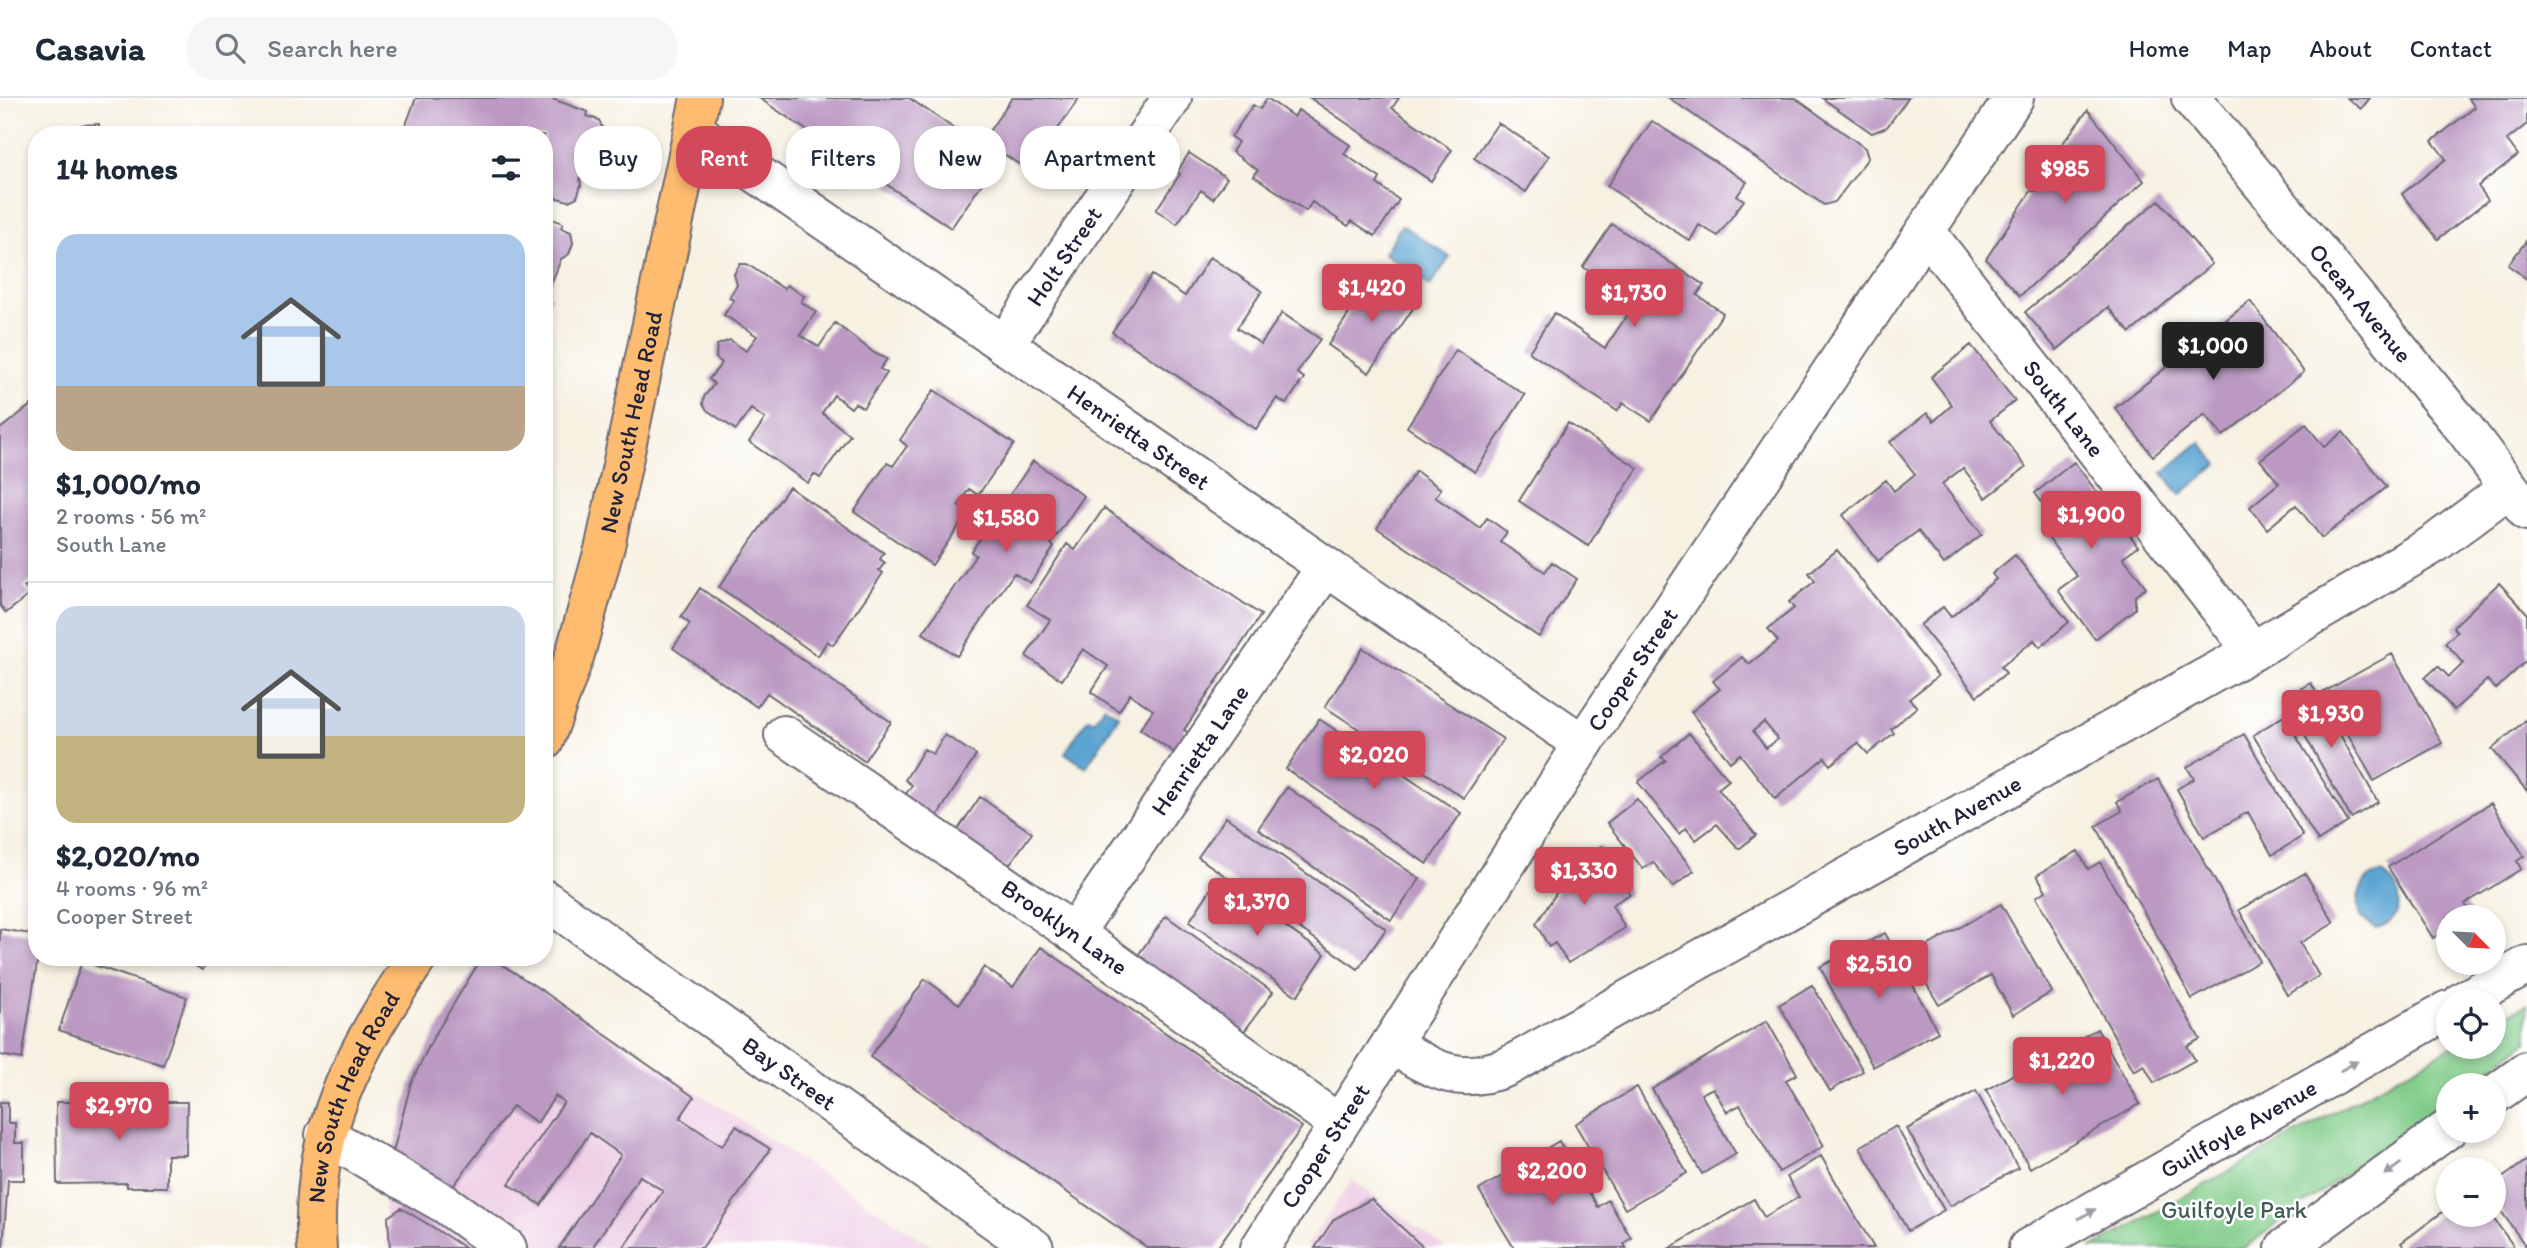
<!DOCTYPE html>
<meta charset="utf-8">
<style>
:root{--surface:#fff;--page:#f6f6f7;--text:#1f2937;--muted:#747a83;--line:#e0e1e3;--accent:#d1495b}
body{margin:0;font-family:Itim,sans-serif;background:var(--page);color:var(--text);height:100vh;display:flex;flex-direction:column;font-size:26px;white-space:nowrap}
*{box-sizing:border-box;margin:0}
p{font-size:23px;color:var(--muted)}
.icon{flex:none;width:38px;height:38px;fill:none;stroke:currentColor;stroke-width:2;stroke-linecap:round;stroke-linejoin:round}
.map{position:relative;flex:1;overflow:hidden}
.panel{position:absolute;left:28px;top:28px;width:525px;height:840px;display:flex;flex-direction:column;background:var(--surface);border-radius:28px;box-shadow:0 4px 10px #0003}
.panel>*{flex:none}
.top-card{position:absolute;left:574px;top:28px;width:665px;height:63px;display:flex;gap:14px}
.needle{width:46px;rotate:114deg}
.controls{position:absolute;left:2436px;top:807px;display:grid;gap:14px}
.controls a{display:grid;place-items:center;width:70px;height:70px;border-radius:50%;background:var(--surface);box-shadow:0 4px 10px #0003;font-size:35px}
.price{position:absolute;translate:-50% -60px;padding:0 16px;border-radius:7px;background:var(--accent);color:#fff;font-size:23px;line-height:46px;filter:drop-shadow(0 2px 4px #0008)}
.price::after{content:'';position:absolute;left:50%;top:42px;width:21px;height:16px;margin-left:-10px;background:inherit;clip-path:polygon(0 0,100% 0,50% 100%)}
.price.current{background:#222;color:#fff}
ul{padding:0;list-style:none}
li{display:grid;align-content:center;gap:14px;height:371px;padding:0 28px}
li+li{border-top:2px solid var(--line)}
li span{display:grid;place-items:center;height:217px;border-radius:21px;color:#555}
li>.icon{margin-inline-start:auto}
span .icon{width:126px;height:126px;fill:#fffc;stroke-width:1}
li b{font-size:30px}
h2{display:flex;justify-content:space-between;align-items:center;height:84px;padding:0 28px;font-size:30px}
.tag{padding:0 24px;border-radius:28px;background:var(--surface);box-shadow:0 4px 10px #0003;font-size:24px;line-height:63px}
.tag.current{background:var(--accent);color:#fff}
header{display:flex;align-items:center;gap:42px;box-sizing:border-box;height:98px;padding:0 35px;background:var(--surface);border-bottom:2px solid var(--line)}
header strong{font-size:33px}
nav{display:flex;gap:38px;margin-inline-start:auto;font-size:24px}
.search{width:490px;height:63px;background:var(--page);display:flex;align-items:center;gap:18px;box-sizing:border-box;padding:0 24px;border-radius:28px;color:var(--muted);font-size:26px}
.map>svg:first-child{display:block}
</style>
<header>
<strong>Casavia</strong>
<div class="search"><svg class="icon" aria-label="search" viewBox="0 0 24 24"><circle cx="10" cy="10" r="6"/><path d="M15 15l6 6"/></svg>Search here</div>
<nav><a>Home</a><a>Map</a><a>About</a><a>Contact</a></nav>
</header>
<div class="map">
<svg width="2527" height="1150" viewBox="0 0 2527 1150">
<rect width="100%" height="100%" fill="#fff"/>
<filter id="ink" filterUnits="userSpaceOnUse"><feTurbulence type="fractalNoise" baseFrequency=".0143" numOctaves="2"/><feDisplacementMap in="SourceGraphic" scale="14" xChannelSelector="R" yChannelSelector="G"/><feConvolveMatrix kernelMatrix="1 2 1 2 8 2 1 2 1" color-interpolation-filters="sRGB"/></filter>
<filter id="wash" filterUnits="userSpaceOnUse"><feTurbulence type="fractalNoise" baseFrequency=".00686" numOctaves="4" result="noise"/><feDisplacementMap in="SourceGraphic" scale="28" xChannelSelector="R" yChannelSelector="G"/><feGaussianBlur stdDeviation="1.57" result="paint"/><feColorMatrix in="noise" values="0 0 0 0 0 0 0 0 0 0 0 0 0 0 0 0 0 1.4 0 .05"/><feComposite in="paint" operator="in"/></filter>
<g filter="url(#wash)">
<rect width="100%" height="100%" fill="#f7f1e2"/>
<path fill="#efd0e6" d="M490,859L935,1150H387L384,1105L411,985Z
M1352,1082L1446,1150H1305Z"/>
<path fill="#81cc89" stroke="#527762" stroke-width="2" d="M2527,906V944L2468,987H2448V1001L2244,1150H2092L2451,949L2494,948V924Z"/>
<path fill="#5ca5d3" stroke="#3f6487" stroke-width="2" d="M1402,127L1450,159L1430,188L1384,155Z
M2200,344L2218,366L2180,397L2163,375Z
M1104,608L1119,618L1086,669L1065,655L1088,620L1094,623Z
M2381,775C2407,787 2405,824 2376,830L2360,819C2354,801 2360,779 2381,775Z"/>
<g id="blocks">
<path fill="#bb99c2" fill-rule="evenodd" d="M416,0H550L588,14L587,18L599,22L602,29L580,80L581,87L577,99L569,103L544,97V37H417L404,32Z
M759,0H909L999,61L951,130Z
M1012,0H1079L1029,73L983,42Z
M1267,0L1294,19L1298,12L1350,47L1344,56L1380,80L1377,86L1399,102L1375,138L1352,123L1348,128L1312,104L1306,113L1254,78L1258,72L1232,54L1238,44L1231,39L1253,7L1260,11Z
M1310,0H1399L1392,10L1452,52L1431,83Z
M1669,0H1795L1865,50L1868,60L1835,104L1824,107Z
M1822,0H1908L1887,29L1872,35Z
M2347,0H2370L2361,11Z
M2468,0H2527V26L2507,42L2518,57L2478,88L2488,102L2438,141L2402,96L2446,61L2432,43L2475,9Z
M2088,12L2144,83L2020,198L1986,161L2031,93L2037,94L2047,78L2042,73Z
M1652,23L1747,84L1737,98L1744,102L1718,138L1699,127L1690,143L1607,88Z
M1498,25L1549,58L1526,94L1474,60Z
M99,26V34L145,33V37H80V27Z
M1189,55L1227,80L1213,101L1201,92L1177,126L1156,112L1180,76L1177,74Z
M2159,102L2212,166L2130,235L2108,209L2057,252L2025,214Z
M544,118L563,125L561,130L571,134L573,145L569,156L561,161L548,194L551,199L544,214Z
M1612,126L1704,187L1697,197L1723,215L1651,323L1623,305L1617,313L1529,254L1554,215L1605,250L1636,204L1583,169Z
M2527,142V181L2508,167Z
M1210,159L1262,193L1237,230L1261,246L1282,215L1320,241L1297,275L1304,280L1286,306L1277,300L1256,331L1112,234L1152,177L1185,198Z
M740,166H747L784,191L787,187L804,198L801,204L816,214L800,237L819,249L835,225L874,255L887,261L880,271L887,275L863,310L855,305L851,310L834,297L822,315L850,337L820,380L814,376L808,385L749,344L765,321L751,311L736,332L707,312L703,306L704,299L714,286L709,281L722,265L716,260L717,247L730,242L746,253L757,238L724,217L734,202L729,200L737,187L734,176Z
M1374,178L1416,206L1369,275L1328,247Z
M2250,203L2304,274L2223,338L2205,316L2153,358L2115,310Z
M1971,247L2015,303L1990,323L2026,369L1986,400L1963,370L1942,386L1982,436L1944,466L1918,433L1878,463L1843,417L1886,382L1894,393L1915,376L1890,344L1927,315L1934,323L1952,307L1931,279Z
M1456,252L1525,297L1475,374L1407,329Z
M934,292L1014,346L978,397L969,391L958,408L968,415L932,467L854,414L887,365L893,368L907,348L900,342Z
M31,307L37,315V479L24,489L30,496L6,515L0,507V331Z
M1568,325L1638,370L1588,448L1519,403Z
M2306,326L2324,349L2343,334L2387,389L2322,440L2296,407L2267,431L2250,409L2279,385L2260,362Z
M1033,363L1084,398L1051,446L1054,449L1030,485L1014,475L957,558L923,535L976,457L971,454Z
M2074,364L2138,448L2123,459L2146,489L2135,498V511L2095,541L2058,492L2077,478L2045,436L2058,426L2035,395Z
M1416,373L1441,391L1435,399L1480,430L1487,420L1507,434L1500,444L1545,474L1552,464L1577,481L1539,539L1377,430Z
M789,389L884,455L880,461L885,465L879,472L883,475L833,547L827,543L818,558L719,489Z
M1104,410L1261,517L1184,632L1192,637L1178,657L1140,631L1153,612L1130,596L1119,613L1091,594L1108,568L1083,551L1062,582L1026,558L1050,522L1027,507L1067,446L1075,452Z
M1837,452L1938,578L1909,601L1917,609L1891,631L1894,635L1868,656L1858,645L1830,667L1825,659L1775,701L1740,656L1730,664L1691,614L1720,591L1713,583L1742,559L1749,566L1778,543L1768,531L1794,510L1789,504L1815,483L1809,475ZM1764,624L1778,641L1766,650L1753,633Z
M2015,457L2069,524L2040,549L2034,542L2001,569L2006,575L1977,598L1920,527L1943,509L1951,519L1996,481L1992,476Z
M2499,485L2527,515V562L2496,591L2487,582L2454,612L2425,580L2438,568L2449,579L2464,565L2445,545L2457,534L2453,529Z
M700,490L891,624L864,663L767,595L757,609L673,550L690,526L681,519Z
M1363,550L1503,641L1464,700L1325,609Z
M2392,556L2442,645L2374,683L2324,594Z
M2311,585L2378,704L2351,720L2284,600Z
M2284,618L2348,724L2318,743L2253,637Z
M1319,621L1461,715L1427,766L1286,671Z
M2527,621V693L2492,651Z
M1689,635L1729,682L1718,691L1756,737L1739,751L1717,726L1696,742L1686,730L1679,736L1638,684L1666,662L1661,659Z
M2244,636L2303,738L2272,757L2248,714L2204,739L2177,691L2194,681L2187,669Z
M945,637L976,657L936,720L904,699L912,687L905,682L924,651L933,656Z
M2158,681L2260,863L2192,901L2096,728L2122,713L2117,704Z
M1287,689L1420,781L1391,822L1258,731Z
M980,699L1032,735L1006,771L955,736Z
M1637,701L1694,773L1673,789L1653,764L1643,771L1607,725Z
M2491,705L2524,758L2517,763L2521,771L2465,806L2472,816L2448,819V830L2433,840L2388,769Z
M1226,719L1386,831L1358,871L1198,759Z
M1601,748L1630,796L1612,807L1625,830L1568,865L1555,845L1549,849L1536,826L1578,762Z
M2078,753L2088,771L2100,764L2200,941L2187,948L2195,962L2154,985L2144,967L2134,973L2036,799L2046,793L2037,777Z
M2305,775L2334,825L2300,845L2319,878L2287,897L2239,812Z
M1217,782L1325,856L1297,898L1189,824Z
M2001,806L2052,894L2013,917L1991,877L1939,907L1910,858Z
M1166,818L1273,894L1243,935L1136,860Z
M0,831L37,837L38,859L22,961L0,957Z
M1885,835L1938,934L1873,969L1820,869Z
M1041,849L1302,1029L1217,1150H1148L870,959L925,881L959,906L984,869L1013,889Z
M177,859H209L203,872Z
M482,859H490L543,893L694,999L680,1020L722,1048L736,1028L770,1051L702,1150H623L663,1093L640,1078L592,1150H559L621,1057L590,1035L541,1107L509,1086L564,1004L555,998L537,1025L513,1008L449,1094L392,1058L411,985L433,940Z
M82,863L187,899L163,967L59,932Z
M1812,887L1863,973L1830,993L1779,907Z
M1767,923L1797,976L1786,982L1824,1048L1779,1074L1740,1007L1727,1014L1713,990L1701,996L1736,1056L1702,1076L1652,991Z
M2097,931L2140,1006L2030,1070L1986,992L2030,967L2024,957L2048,944L2054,955Z
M1637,989L1687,1075L1625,1111L1575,1026Z
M1976,993L2018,1070L1950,1108L1907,1031Z
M0,1004H8V1025H15V1045H24V1082H8L3,1150H0Z
M56,1004H187L186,1057H167V1089H127V1085L57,1086Z
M1896,1028L1944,1112L1908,1133L1860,1049Z
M1559,1043L1598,1109L1608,1102L1631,1140L1624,1145L1626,1150H1514L1479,1092Z
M1821,1058L1874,1150H1670L1754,1101L1764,1119L1799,1099L1787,1079Z
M2527,1062V1150L2494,1103V1086Z
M1371,1101L1424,1150H1315L1334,1121Z
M401,1110L431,1128L465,1150H390L388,1119Z
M2448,1110V1116H2490L2515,1150H2405L2401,1145Z"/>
</g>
</g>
<g filter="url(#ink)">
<use href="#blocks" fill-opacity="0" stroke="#6d6a75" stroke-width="2"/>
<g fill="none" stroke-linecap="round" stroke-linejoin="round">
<defs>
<g id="minor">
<path id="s1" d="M2191,0L2464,330L2527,413"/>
<path id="s2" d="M695,33L1583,646"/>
<path id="s3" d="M1926,134L2253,553"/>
<path id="s4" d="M1004,247L1172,0"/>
<path id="s5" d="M784,637L1074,835L1339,1026"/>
<path id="s6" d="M544,801L1034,1150"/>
<path id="s7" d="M1074,835L1326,469"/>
<path d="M2463,903L2527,867"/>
<path id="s8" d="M1391,946C1435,972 1457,988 1507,969L2253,553L2434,446L2509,390"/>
<path d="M2494,997L2527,973"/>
<path d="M325,1037L445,1106L507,1150"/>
<path id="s9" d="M1260,1150L1583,646L2014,0"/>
<path id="s10" d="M2028,1150L2448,912"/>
<path d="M2285,1150L2448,1031"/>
</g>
<g id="major">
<path id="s11" d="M544,643L575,556L605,448L700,0"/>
<path id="s12" d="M317,1150C308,1035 355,952 418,859"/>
</g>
</defs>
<use href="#minor" stroke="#6d6a75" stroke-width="42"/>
<use href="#major" stroke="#6d6a75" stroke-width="42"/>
<use href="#minor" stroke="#fff" stroke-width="38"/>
<use href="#major" stroke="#febc70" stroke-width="38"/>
</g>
<defs><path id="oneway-solid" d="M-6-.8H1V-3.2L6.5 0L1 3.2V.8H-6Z" transform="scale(1.75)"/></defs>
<g fill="#9c9ca7">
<use href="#oneway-solid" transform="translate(2349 968) rotate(-29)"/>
<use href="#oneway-solid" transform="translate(2393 1071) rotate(144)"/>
<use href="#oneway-solid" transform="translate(2087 1116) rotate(-30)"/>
</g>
</g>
<g text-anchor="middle" stroke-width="5" stroke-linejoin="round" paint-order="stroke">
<g font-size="24" fill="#22223b" stroke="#fff">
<text dy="8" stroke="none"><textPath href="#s4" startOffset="107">Holt Street</textPath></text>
<text dy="8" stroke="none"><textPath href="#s1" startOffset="266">Ocean Avenue</textPath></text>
<text dy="8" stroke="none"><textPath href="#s3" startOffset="224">South Lane</textPath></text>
<text dy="8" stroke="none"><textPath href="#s11" startOffset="331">New South Head Road</textPath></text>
<text dy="8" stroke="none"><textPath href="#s2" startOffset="539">Henrietta Street</textPath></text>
<text dy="8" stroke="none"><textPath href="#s9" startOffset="688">Cooper Street</textPath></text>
<text dy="8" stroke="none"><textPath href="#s7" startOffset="222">Henrietta Lane</textPath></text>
<text dy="8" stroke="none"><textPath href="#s8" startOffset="640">South Avenue</textPath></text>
<text dy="8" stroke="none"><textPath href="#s5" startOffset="340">Brooklyn Lane</textPath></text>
<text dy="8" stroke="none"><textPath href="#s6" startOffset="301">Bay Street</textPath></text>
<text dy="8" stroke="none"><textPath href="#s12" startOffset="158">New South Head Road</textPath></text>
<text dy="8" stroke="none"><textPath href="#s10" startOffset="242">Guilfoyle Avenue</textPath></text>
<text dy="8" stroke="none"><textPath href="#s9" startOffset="121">Cooper Street</textPath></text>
</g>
<g font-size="24" fill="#435e56" stroke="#fff">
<text x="2234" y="1120">Guilfoyle Park</text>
</g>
</g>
</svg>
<div class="controls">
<a><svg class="needle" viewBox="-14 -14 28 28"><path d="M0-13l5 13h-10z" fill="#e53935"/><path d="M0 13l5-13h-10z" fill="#747a83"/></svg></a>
<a><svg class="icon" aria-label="locate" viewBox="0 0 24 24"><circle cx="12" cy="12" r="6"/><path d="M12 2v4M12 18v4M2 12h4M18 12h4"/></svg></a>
<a>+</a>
<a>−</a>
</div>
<b class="price" style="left:2065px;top:107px">$985</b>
<b class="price" style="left:1372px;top:226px">$1,420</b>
<b class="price" style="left:1634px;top:231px">$1,730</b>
<b class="price current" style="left:2213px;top:284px">$1,000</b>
<b class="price" style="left:2091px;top:453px">$1,900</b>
<b class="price" style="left:1006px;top:456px">$1,580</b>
<b class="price" style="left:2331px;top:652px">$1,930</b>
<b class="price" style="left:1374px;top:693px">$2,020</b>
<b class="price" style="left:1584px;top:809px">$1,330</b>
<b class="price" style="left:1257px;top:840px">$1,370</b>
<b class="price" style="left:1879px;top:902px">$2,510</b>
<b class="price" style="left:2062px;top:999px">$1,220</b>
<b class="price" style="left:119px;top:1044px">$2,970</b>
<b class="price" style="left:1552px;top:1109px">$2,200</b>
<div class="top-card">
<a class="tag">Buy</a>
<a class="tag current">Rent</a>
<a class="tag">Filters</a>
<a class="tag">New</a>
<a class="tag">Apartment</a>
</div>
<section class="panel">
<h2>14 homes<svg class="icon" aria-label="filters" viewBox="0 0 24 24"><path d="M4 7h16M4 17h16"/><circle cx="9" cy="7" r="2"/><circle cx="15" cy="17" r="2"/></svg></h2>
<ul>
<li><span style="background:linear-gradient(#a9c7e8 70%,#b9a48a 0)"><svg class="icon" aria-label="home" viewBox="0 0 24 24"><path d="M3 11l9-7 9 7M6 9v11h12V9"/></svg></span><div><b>$1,000/mo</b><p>2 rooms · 56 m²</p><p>South Lane</p></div></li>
<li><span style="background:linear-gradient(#c9d6e8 60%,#c2b280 0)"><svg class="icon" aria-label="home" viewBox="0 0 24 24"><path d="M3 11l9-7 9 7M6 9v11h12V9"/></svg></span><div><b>$2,020/mo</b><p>4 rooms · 96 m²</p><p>Cooper Street</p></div></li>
</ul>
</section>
</div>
